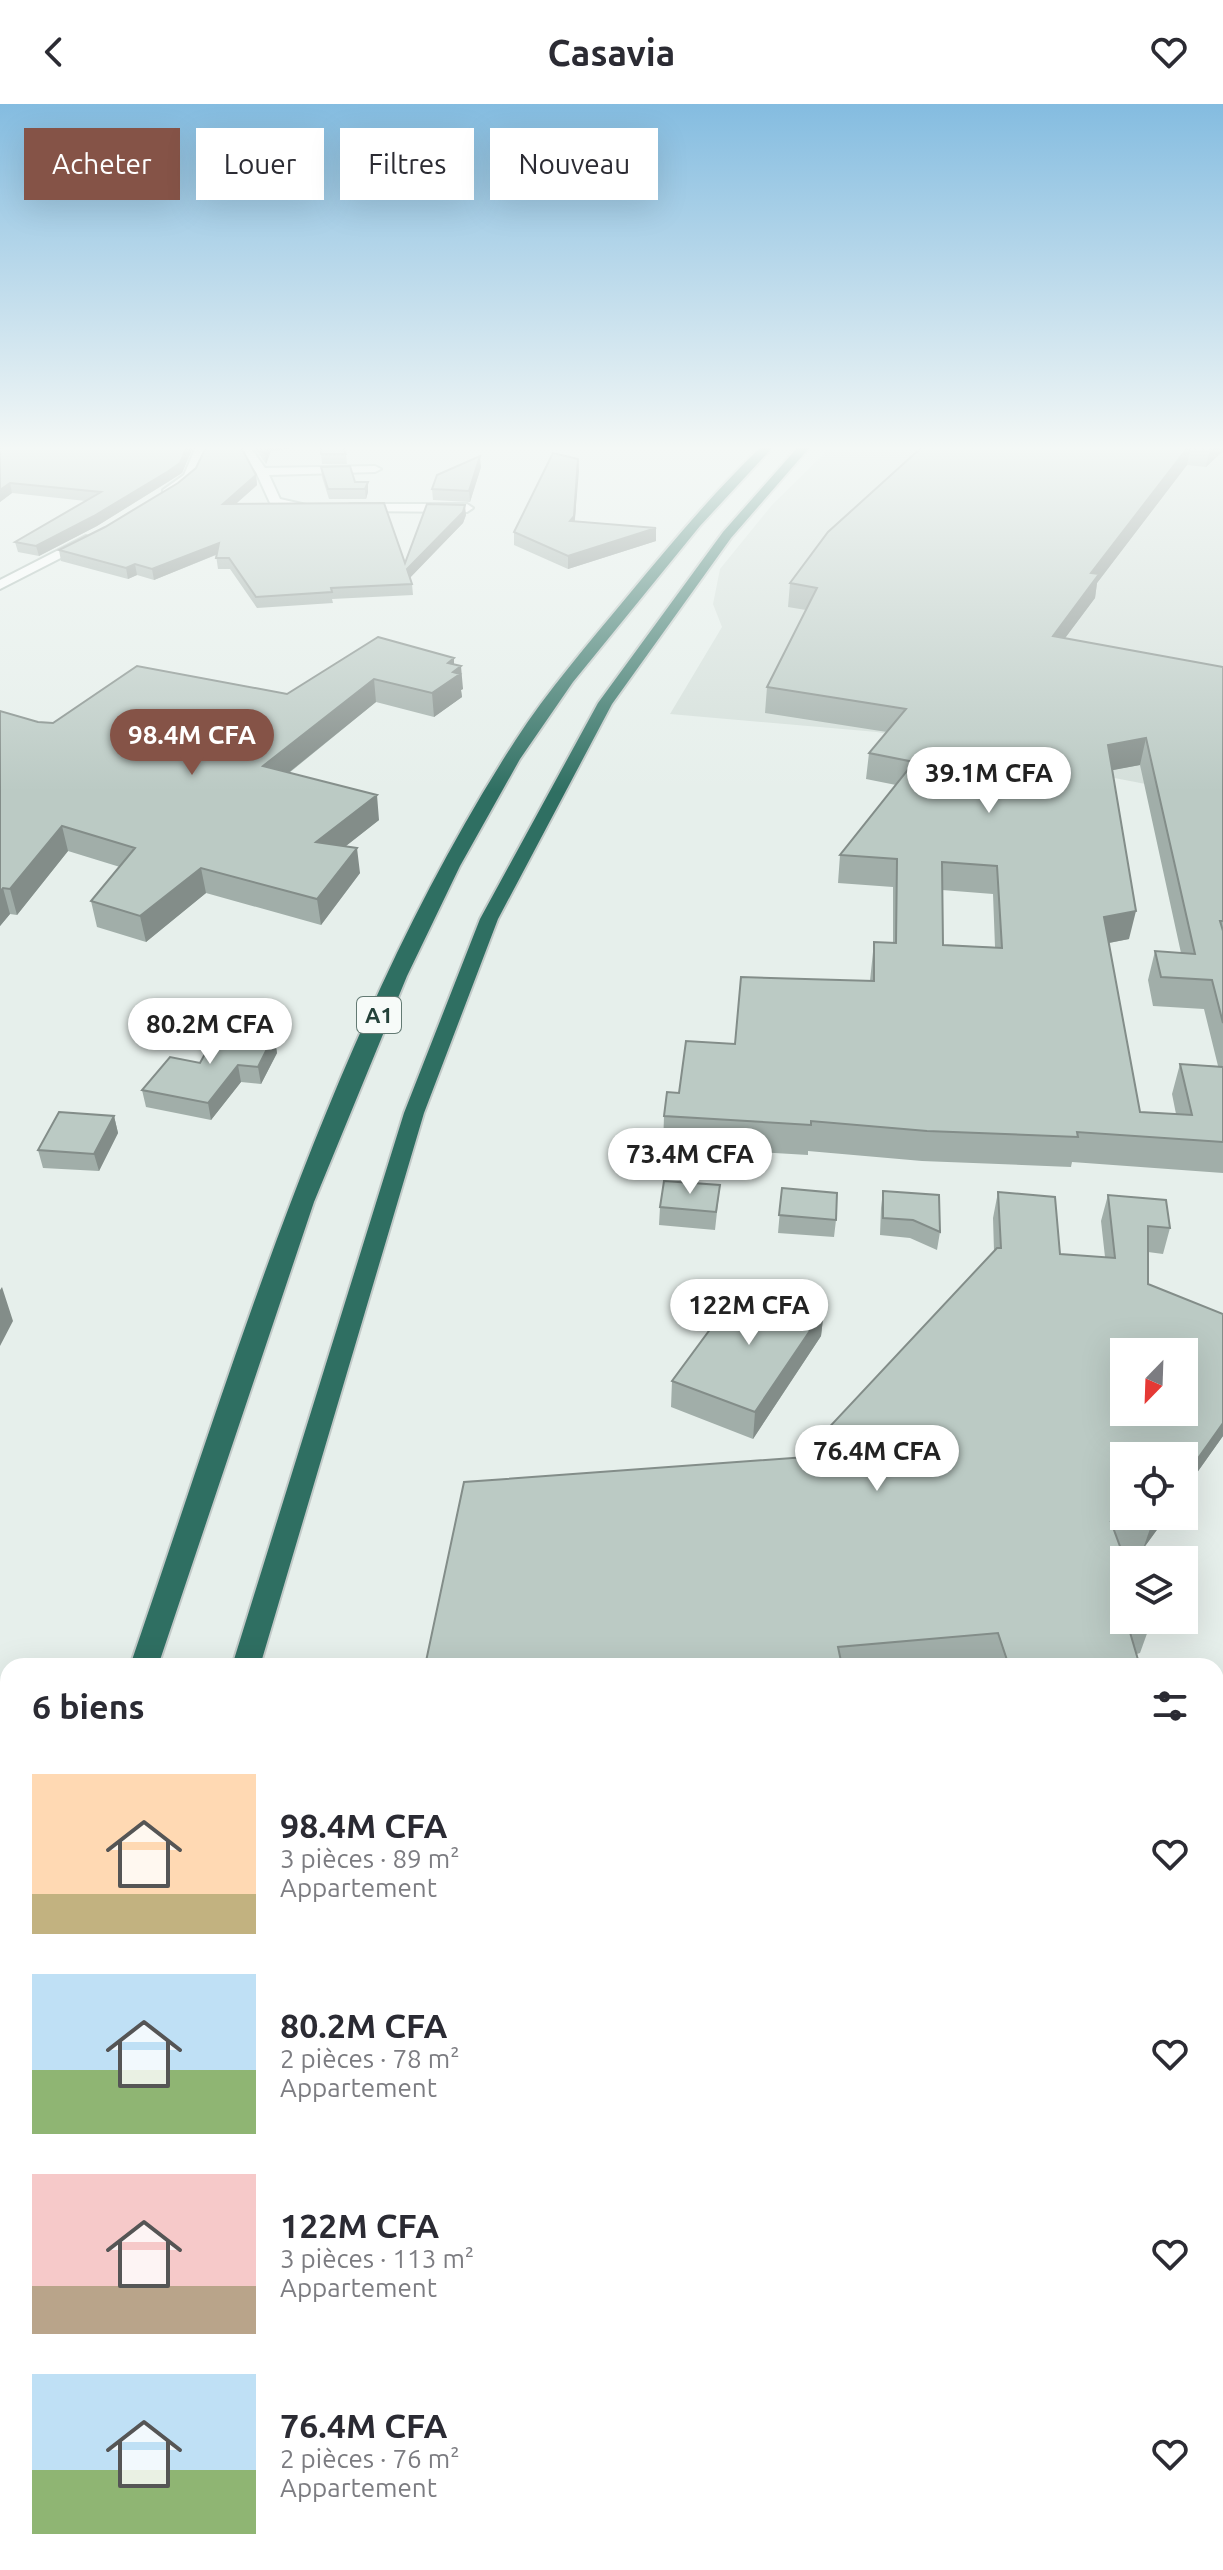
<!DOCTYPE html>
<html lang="fr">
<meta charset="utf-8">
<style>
:root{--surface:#fff;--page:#f2f2f3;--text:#2b2b33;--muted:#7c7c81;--accent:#855347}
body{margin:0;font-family:Ubuntu,sans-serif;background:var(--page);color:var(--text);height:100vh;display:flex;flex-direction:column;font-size:30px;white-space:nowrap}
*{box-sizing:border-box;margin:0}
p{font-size:26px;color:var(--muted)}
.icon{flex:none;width:44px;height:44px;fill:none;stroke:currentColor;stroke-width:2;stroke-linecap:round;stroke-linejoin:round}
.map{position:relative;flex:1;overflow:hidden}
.sheet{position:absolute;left:0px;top:1554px;width:1224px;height:912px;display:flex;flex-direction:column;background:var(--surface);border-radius:24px 24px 0 0;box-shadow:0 8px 32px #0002}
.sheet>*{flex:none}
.top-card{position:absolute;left:24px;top:24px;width:800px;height:72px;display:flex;gap:16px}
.needle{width:52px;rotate:203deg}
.tools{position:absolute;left:1110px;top:1234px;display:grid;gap:16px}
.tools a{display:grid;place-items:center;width:88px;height:88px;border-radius:0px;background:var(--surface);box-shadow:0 8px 32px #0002;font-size:40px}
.price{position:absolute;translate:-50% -68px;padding:0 18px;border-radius:28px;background:#fff;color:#222;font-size:26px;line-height:52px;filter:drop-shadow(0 2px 4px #0008)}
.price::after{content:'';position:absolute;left:50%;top:48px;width:24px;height:18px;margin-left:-12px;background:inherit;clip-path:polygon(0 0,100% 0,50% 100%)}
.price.active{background:var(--accent);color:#fff}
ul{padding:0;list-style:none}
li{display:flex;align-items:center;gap:24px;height:200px;padding:0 32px}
li span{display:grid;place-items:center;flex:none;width:224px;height:160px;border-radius:0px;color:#555}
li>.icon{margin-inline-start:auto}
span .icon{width:96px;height:96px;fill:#fffc;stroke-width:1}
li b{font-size:34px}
h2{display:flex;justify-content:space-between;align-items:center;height:96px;padding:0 32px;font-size:34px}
.tag{padding:0 28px;border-radius:0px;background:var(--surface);box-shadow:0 8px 32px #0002;font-size:28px;line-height:72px}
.tag.active{background:var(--accent);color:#fff}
header{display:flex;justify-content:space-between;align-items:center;height:104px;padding:0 32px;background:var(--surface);font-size:36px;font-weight:700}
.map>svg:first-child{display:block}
</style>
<header><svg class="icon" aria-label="back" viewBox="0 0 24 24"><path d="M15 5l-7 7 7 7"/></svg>Casavia<svg class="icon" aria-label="heart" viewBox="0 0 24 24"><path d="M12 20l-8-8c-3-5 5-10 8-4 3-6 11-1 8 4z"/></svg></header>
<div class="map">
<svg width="1223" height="2466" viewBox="0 0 1223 2466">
<rect width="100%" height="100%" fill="#e6efeb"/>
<path fill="#d4dfda" d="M831,343H1223V695L877,628L670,610L722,523L713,500L720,465L772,401Z"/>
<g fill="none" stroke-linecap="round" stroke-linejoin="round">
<defs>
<path id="street" d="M196,343H208C199,363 188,393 163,392V386L184,371Z
M238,343H250L265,364L375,362L381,365L375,368L269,371L280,395L315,403L309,407L271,401L256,368Z
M350,400H467L473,404L467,408L354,407L348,403Z
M86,432L92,436L90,439L0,485V476Z"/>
<path id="secondary" d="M0,1673L8,1675V1701L0,1699Z
M0,1715L8,1718V1748L0,1745Z"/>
<path id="highway" d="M761,343H773L700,422L573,578L520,655L460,762L407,872L314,1098L158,1562H130C237,1250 335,916 515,637C548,586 588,540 626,494C669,442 712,390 761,343Z
M798,343H810L731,434L612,600L498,815L424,1009L260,1562H232L404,1009L480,815L598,599L723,428Z
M8,1936V1997L0,2000V1939Z
M8,2441V2458H37L35,2466H0V2447Z"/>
</defs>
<use href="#street" stroke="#a8b8b2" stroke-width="4"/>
<use href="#secondary" stroke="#a4bbb3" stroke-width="4"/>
<use href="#highway" stroke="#c2cac8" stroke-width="4"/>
<use href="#street" fill="#fff" fill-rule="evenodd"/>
<use href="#secondary" fill="#fff" fill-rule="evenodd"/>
<use href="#highway" fill="#2f6f62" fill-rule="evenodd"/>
</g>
<path fill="#a1aea9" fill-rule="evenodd" d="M0,343H193L182,369L168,378L97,422L39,452L18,448L15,438L86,397L12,389L0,398Z
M254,343H306L271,347L266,360Z
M922,343H1223V347L1206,363L1187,361L1097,479L1095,494L1065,534L1223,563V1069L1072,1058L1071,1063L922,1057L808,1047V1051L663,1042L664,1012L679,989L735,940L870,877L874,838L893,839V783L838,779L840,751L896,681L866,675L869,649L887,628L765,609L767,583L806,506L788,503L790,479ZM1140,661L1181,849L1155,847L1148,876L1153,902L1204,905L1218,962L1180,960L1172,990L1176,1010L1140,1008L1109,839L1129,835L1112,666ZM942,786L993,790L995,843L943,841Z
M321,350H346L347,360H322Z
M578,355L575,417L656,424V437L568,465L514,441V428Z
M321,363L355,378H368V388L366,395H329L322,373Z
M481,363L470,398L433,396L432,385Z
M196,364L256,371L257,381L236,400L405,459L466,411L463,419L410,473L412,480L413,491L332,495L333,499L257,504L230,465H218L216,451L154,476L137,471L128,475L61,457L59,446L105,423L178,379Z
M454,560L463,585L461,586L462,593L434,613L376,598L289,669L379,716L346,742L360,769L321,821L206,789L146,838L97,823L91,797L120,763L68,747L17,811L10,810L0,822V607L38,618L53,619L287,590Z
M274,931L277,949L261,980L241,978L211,1016L146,1003L142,986L200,959Z
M114,1012L118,1029L99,1067L43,1064L38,1046Z
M720,1081L715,1126L659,1121L660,1103Z
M782,1084L836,1116L834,1133L778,1129Z
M883,1087L940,1128L937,1146L910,1134L880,1131L881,1104Z
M998,1088L1060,1150L1105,1153L1101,1117L1108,1091L1170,1124L1163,1150L1148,1148V1180L1223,1332L1184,1387V1352L1167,1412L1143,1445H1121L1149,1524L1140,1549L1137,1550L1139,1559L1138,1562H994L992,1555L910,1562H425L818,1352L820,1333L994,1147L993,1114Z
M824,1206L821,1232L753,1335L671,1303L672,1277Z
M830,2458H897L895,2466H848Z
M1080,2458H1119L1183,2466H1076L1075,2463Z"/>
<path fill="#838d89" d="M187,343H193L182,369L97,422L39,452L36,442Z
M267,343H306L271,347L266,360L265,350Z
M1188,343H1191L1187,361L1097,479L1095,494L1048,557L1053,532L1091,469Z
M1210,343H1223V347L1206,363Z
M480,352L481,363L470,398L469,387Z
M578,355L579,367L574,425L570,417Z
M256,371L257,381L224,410L223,400Z
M368,378V388L366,395L365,385Z
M10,379L12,389L0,398V386Z
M465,401L466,411L463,419L408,476L407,465Z
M656,424V437L568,465V452Z
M219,439L220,449L154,476L152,465Z
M135,460L137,471L128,475L126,464Z
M454,554V567L461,562L463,585L461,586L462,593L434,613L432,589L448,559Z
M374,575L376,598L267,686L263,662Z
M1146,634L1140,661L1103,668L1108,641Z
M377,691L379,716L319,763L316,738Z
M62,722L68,747L17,811L10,785Z
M357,744L360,769L321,821L317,795Z
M201,764L206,789L146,838L140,812Z
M3,784L10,810L0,822V788Z
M1136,807L1129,835L1098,841L1104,813Z
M274,931L277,949L261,980L258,963Z
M238,961L241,978L211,1016L208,999Z
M114,1012L118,1029L99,1067L94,1050Z
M2,1183L13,1217L0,1242V1186Z
M824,1206L821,1232L753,1335L755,1308Z
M1223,1319V1332L1184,1387V1374Z
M1157,1412H1167L1143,1445L1152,1419Z
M313,2458H318V2466H313Z"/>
<path fill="#bbcac4" stroke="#838d89" stroke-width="2" fill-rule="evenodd" d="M0,343H187L180,359L167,368L94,412L36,442L15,438L101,388L10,379L0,386Z
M206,343H241L256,371L223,400L384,399L405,459L427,400L465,401L463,408L407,465L412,480L331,484L332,488L256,493L229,454H216L219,439L152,465L135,460L126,464L59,446L105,423L178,379L196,364Z
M259,343H267L265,350Z
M321,343H343L346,350H321Z
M922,343H1188L1091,469L1099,470L1053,532L1223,563V817H1220L1223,827V919L1212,876L1161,873L1155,847L1195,850L1146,634L1108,641L1136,807L1104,813L1140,1008L1192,1011L1180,960L1223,963V1038L1077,1028L1078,1033L927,1027L811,1017V1021L664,1012L667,988L679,989L686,937L735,940L741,873L874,877V838L896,839L897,755L840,751L914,658L869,649L906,605L767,583L817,484L790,479L828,428ZM942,758L997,762L1002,844L943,841Z
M553,349L578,355L574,412L570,417L656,424L568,452L514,428Z
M480,352L469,387L432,385L437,371Z
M350,362L355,378H368L365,385H328L321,363Z
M378,533L454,554L448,559L461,562L453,568L460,570L432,589L374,575L263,662L377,691L316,738L357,744L317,795L201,764L140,812L91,797L135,744L62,722L10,785L3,784L0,788V607L38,618L53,619L137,562L287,590Z
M218,926L274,931L258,963L238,961L208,999L142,986L170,953L200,959Z
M59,1008L114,1012L94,1050L38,1046Z
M664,1077L720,1081L716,1108L660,1103Z
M782,1084L837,1089L836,1116L779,1111Z
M883,1087L939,1091L940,1128L913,1116L883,1114Z
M998,1088L1055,1093L1060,1150L1115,1154L1108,1091L1166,1096L1170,1124L1148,1122V1180L1223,1210V1319L1184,1374V1352H1124V1412H1157L1152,1419L1111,1418L1125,1456L1124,1516H1146L1149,1524L1129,1525L1139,1559L1093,1562H1009L998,1529L838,1543L842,1562H425L464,1378L861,1349L820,1333L997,1144H1001ZM1124,1248H1184V1308H1124Z
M745,1178L824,1206L755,1308L672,1277Z
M241,2458H313V2466H241Z
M868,2458H897L895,2466H887Z
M1084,2458H1119L1183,2466H1085Z"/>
<linearGradient id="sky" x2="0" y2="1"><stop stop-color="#84bce0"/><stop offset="0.5" stop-color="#f4f8f6"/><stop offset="1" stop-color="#f4f8f6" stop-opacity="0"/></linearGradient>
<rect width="1223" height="688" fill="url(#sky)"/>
<g text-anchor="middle" stroke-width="7" stroke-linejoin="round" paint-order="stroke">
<rect fill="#f7fbf9" stroke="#637a73" stroke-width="2" x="357" y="893" width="44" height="36" rx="6"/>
<g font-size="22" font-weight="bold" fill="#24423a">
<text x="379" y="919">A1</text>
</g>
</g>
</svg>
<div class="tools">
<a><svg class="needle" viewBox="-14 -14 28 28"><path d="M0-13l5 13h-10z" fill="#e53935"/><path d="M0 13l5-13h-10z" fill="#7c7c81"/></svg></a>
<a><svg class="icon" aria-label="locate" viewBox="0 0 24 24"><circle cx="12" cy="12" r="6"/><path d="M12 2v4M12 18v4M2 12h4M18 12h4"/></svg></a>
<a><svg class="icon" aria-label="layers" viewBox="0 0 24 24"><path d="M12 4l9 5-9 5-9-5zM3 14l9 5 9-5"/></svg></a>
</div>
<b class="price active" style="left:192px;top:673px">98.4M CFA</b>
<b class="price" style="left:989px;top:711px">39.1M CFA</b>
<b class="price" style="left:210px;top:962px">80.2M CFA</b>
<b class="price" style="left:690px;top:1092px">73.4M CFA</b>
<b class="price" style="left:749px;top:1243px">122M CFA</b>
<b class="price" style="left:877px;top:1389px">76.4M CFA</b>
<div class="top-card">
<a class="tag active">Acheter</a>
<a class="tag">Louer</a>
<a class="tag">Filtres</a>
<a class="tag">Nouveau</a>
</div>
<section class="sheet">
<h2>6 biens<svg class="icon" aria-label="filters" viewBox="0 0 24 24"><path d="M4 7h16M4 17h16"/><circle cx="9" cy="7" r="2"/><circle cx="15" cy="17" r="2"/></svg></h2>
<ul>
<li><span style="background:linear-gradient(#ffd9b3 75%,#c2b280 0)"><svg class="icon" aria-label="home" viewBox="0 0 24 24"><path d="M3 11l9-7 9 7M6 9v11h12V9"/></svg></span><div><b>98.4M CFA</b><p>3 pièces · 89 m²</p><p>Appartement</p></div><svg class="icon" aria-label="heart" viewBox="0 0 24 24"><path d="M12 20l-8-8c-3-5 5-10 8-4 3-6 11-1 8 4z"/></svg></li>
<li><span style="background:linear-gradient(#bfe0f5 60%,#8fb573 0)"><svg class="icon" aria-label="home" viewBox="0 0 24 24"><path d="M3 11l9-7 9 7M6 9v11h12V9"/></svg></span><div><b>80.2M CFA</b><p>2 pièces · 78 m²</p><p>Appartement</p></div><svg class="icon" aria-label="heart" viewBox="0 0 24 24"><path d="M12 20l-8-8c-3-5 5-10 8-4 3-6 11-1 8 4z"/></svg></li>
<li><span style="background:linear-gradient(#f6c9c9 70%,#b9a48a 0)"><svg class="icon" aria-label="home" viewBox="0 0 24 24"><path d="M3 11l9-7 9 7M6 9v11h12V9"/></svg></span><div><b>122M CFA</b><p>3 pièces · 113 m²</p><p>Appartement</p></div><svg class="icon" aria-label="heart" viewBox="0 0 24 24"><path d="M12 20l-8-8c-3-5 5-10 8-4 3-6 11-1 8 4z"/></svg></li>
<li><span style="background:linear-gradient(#bfe0f5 60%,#8fb573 0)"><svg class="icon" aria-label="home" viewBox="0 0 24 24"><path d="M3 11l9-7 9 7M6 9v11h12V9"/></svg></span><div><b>76.4M CFA</b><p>2 pièces · 76 m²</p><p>Appartement</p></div><svg class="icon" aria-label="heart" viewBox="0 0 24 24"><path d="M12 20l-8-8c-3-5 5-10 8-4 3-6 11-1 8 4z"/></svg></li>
</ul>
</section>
</div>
